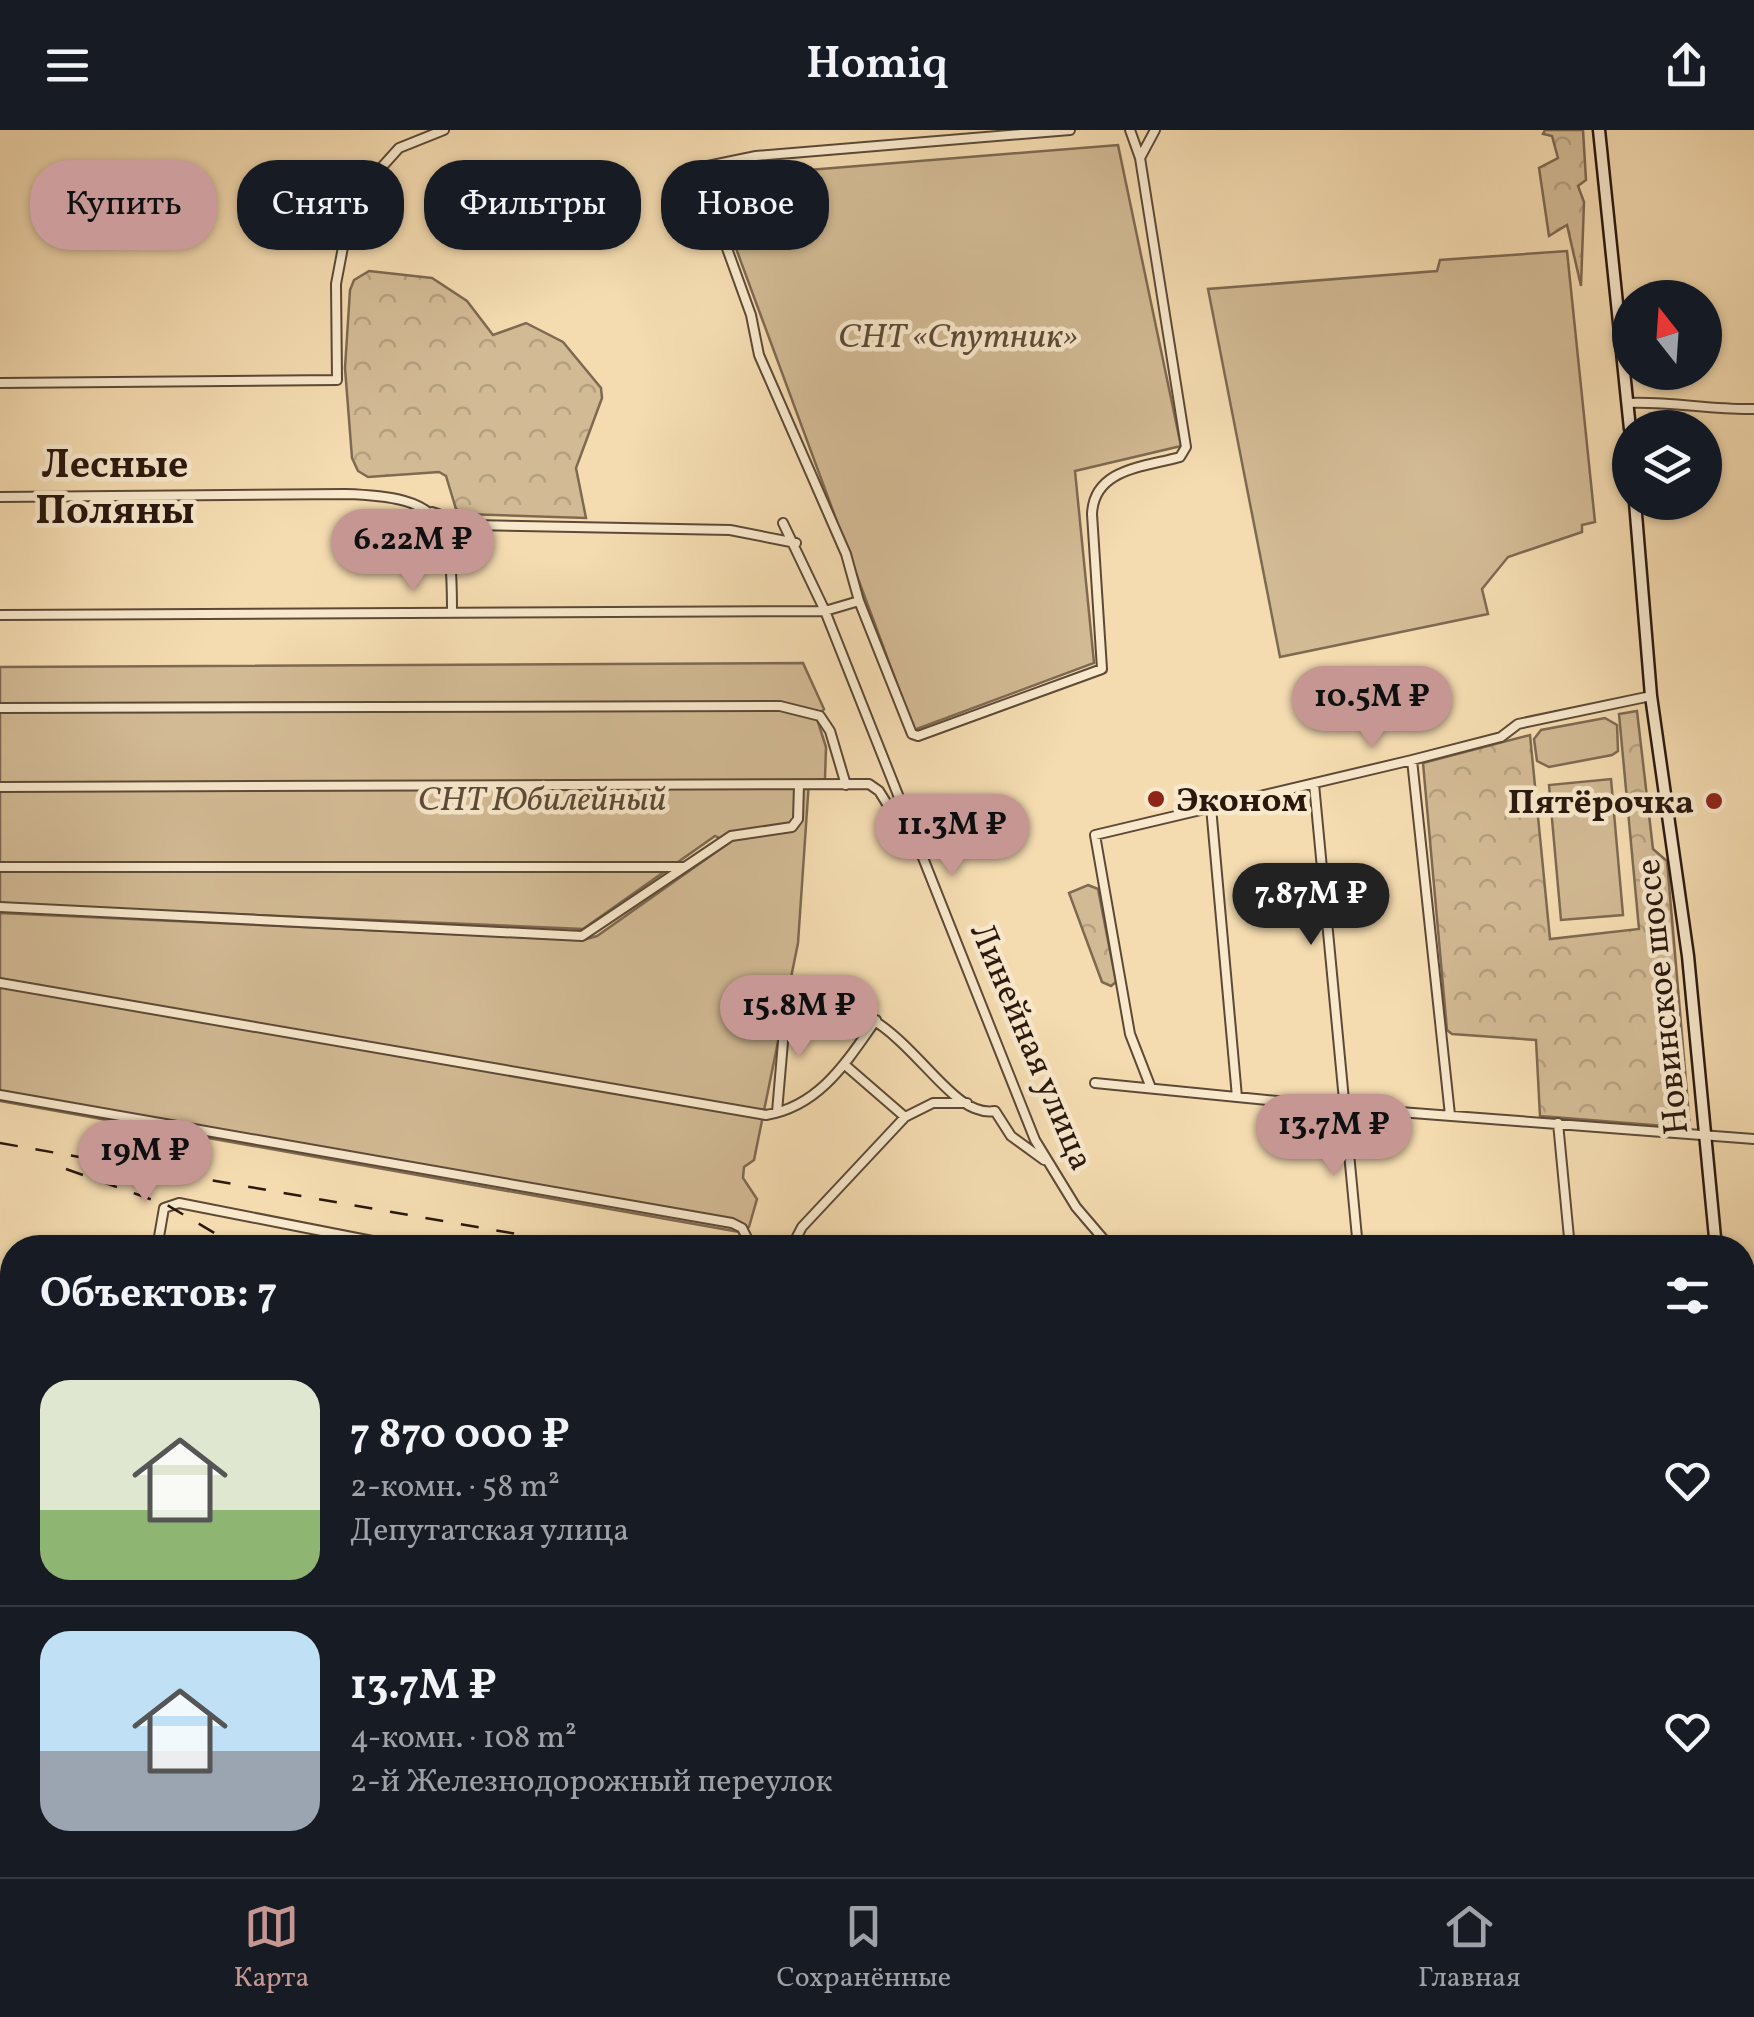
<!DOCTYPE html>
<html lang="ru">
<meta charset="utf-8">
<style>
:root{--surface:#171b24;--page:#242831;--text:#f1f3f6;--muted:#9ea1a6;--line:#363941;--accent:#c59692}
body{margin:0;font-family:Vollkorn,serif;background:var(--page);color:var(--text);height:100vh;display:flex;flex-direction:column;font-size:38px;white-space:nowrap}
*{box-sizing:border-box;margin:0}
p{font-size:32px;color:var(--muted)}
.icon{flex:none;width:55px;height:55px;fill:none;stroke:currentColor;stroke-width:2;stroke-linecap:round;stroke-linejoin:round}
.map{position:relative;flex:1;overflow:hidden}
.sheet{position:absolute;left:0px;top:1105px;width:1755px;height:642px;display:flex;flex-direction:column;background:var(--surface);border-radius:40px 40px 0 0;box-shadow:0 2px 8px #0004}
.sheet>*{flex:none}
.hud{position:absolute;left:30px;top:30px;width:1000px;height:90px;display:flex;gap:20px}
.needle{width:65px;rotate:343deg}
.buttons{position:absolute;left:1612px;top:150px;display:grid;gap:20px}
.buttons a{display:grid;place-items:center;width:110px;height:110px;border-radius:50%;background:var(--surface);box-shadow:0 2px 8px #0004;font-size:50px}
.price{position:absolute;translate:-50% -85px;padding:0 22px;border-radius:35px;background:var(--accent);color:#111;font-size:32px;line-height:65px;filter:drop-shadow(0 2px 5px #0008)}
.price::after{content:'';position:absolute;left:50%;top:60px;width:30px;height:22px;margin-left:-15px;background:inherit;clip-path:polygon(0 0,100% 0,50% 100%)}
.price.on{background:#222;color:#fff}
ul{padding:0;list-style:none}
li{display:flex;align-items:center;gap:30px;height:250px;padding:0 40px}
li+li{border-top:2px solid var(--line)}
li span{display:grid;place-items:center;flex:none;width:280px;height:200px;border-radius:30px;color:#555}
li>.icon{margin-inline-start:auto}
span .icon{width:120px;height:120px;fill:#fffc;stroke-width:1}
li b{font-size:42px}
h2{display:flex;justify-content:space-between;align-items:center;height:120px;padding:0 40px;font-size:42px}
.pill{padding:0 35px;border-radius:40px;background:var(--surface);box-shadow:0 2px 8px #0004;font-size:35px;line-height:90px}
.pill.on{background:var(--accent);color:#111}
header{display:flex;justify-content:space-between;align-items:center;height:130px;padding:0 40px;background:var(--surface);font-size:45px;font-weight:600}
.menu{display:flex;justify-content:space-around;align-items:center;height:140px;border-top:2px solid var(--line);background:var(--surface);font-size:28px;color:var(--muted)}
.menu a{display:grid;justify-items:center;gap:5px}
.menu .on{color:var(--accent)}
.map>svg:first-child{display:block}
</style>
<header><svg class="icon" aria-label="menu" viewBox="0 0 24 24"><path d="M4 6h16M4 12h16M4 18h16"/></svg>Homiq<svg class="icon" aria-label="share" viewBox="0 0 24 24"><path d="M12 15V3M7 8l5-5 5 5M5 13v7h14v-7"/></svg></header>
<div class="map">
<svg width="1754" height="1747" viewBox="0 0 1754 1747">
<defs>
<pattern id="forest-crowns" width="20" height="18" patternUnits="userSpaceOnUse" patternTransform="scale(2.5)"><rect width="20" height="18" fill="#d2ba94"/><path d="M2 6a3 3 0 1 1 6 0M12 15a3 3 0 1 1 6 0" fill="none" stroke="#b49f7e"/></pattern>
</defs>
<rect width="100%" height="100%" fill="#f4dbb0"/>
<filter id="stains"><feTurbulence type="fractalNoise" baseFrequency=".002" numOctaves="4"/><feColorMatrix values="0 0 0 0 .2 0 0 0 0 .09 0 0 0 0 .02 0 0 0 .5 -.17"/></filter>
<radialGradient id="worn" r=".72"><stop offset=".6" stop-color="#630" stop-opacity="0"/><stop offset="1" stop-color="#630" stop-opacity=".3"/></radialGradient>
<path fill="url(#forest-crowns)" stroke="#7e6951" stroke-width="2.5" d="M1545,0H1583L1586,50L1578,56L1584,72L1581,156L1567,95L1549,106L1539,38L1558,28L1552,6L1543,4Z
M369,141L432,148L467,171L493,205L526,193L563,212L601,258L602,268L576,338L586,388L465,384L456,379L446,346L439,342L368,347L358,341L352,328L345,238L350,160L354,150Z
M1637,581L1653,719L1667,731L1690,998L1540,986L1536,910L1452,904L1447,900L1423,633L1530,605L1550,809L1639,799L1619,584Z
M1088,755L1098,759L1116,852L1111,856L1102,852L1069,763Z"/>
<path fill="#d2ba94" stroke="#7e6951" stroke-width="2.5" d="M1118,15L1181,316L1075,341L1094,533L914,600L710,48Z
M1567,121L1595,392L1582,395V402L1508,427L1482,459L1488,484L1280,527L1208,159L1437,141L1440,130Z
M803,533L824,579L817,589L826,617L825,649L809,651L798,813L754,1030L744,1037L743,1048L757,1069L749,1097L739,1102L0,971V783L583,810L597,806L729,713L715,706L583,799L0,774V537Z
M1605,588L1617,595L1618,621L1612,625L1549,637L1537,631L1534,609L1541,600Z
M1611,649L1623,785L1561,790L1549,655Z
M254,1735H399L405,1747H265Z"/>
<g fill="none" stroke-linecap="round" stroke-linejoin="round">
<defs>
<path id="minor" d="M1070,0L756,26L698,38L751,185L759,225L846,424L859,471L912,604L918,606L1102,539L1092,384C1094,338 1145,337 1180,327L1186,317L1140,28L1130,0
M1140,28L1155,0
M0,253L337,250L336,154L355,54L381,38L399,18L444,0
M1627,273C1670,271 1711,280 1754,279
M0,367L345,364C445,367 452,390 452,482
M432,382L472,395L730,400L796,413
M783,393L825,481L1035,1010L1076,1077L1111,1118
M0,485L825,481L859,471
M0,578L780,576L820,586L830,601L846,655
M1412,630L1450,985
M1314,654L1358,1118
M0,657L869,654L879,661L894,685L908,686
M1211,677L1237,967
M0,737H683
M0,777L582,806L731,706L792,697L798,689L799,655
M0,853L766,985C820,976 847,931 876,890
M845,935L905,987
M1095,953L1347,978L1754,1009
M1151,958L1130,904L1095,705L1412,630L1501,607L1518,594L1651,566
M0,965L732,1093L742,1098L752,1118
M777,982L786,877C896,845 937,991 995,981L1011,1006L1044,1030
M1558,993L1570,1118
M157,1118L164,1078L179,1073L408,1118
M791,1118L802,1097L905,987L933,973H967
M0,1465L12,1466
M1742,1499L1754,1501
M860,1735L873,1747
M1679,1735L1681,1747"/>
<path id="tertiary" d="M1742,1383L1754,1386
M1496,1735L1499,1747"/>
<path id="secondary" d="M1599,0L1630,299
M1635,372L1651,566L1688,826L1716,1118
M1742,1196L1754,1200"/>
</defs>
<use href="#minor" stroke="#5c4936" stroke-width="12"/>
<use href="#tertiary" stroke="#5c4936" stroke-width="14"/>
<use href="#secondary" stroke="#2a180e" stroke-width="15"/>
<use href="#minor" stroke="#f8e8cc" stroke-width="8"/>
<use href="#tertiary" stroke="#f8e8cc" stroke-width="9"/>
<use href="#secondary" stroke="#f8e8cc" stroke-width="10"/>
<path stroke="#2a180e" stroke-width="2.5" stroke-dasharray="18 18" stroke-linecap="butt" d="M0,1013L596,1118
M66,1039L167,1075L240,1118
M0,1146L12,1147
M1742,1303L1754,1305
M1742,1325L1754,1327
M1064,1735L1078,1747"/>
</g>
<g fill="#8f2418" stroke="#f8e8cc" stroke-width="4">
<circle cx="1156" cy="669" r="10"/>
<circle cx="1714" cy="671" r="10"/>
</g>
<g text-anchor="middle" stroke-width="9" stroke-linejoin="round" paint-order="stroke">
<g font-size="35" font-style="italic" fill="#5c4936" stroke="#f8e8cc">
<text x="958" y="217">СНТ «Спутник»</text>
<text x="542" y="680">СНТ Юбилейный</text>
</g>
<g font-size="35" font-weight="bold" fill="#2a180e" stroke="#f8e8cc" text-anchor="start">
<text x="1176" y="681">Эконом</text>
<text x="1694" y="683" text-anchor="end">Пятёрочка</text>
</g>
<g font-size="35" fill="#2a180e" stroke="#f8e8cc">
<text transform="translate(1661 867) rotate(-96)" y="12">Новинское шоссе</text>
<text transform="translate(1033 916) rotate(67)" y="12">Линейная улица</text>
</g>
<g font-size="40" font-weight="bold" fill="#2a180e" stroke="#f8e8cc">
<text x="115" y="347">Лесные<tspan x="115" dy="46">Поляны</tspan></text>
</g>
</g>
<rect width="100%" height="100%" filter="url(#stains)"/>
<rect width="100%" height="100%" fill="url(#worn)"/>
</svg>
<div class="buttons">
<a><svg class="needle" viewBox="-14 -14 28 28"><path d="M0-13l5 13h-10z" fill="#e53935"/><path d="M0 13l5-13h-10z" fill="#9ea1a6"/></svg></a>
<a><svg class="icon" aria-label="layers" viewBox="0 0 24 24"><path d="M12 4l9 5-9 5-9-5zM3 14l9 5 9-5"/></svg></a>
</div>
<b class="price" style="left:413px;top:464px">6.22M ₽</b>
<b class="price" style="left:1372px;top:621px">10.5M ₽</b>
<b class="price" style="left:952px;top:749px">11.3M ₽</b>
<b class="price on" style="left:1311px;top:818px">7.87M ₽</b>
<b class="price" style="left:799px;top:930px">15.8M ₽</b>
<b class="price" style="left:1334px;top:1049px">13.7M ₽</b>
<b class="price" style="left:145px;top:1075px">19M ₽</b>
<div class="hud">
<a class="pill on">Купить</a>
<a class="pill">Снять</a>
<a class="pill">Фильтры</a>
<a class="pill">Новое</a>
</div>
<section class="sheet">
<h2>Объектов: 7<svg class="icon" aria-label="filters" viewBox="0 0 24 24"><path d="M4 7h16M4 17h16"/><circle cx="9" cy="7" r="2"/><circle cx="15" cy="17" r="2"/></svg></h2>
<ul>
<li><span style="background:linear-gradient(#dfe7d0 65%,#8fb573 0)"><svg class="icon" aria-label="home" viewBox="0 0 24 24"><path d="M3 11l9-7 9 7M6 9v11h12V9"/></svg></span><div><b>7 870 000 ₽</b><p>2-комн. · 58 m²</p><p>Депутатская улица</p></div><svg class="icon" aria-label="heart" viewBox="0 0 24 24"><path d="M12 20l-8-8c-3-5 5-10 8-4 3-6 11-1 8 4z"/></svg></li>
<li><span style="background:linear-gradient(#bfe0f5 60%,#9aa5b1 0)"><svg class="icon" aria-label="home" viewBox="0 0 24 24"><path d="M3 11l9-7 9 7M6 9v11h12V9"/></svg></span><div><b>13.7M ₽</b><p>4-комн. · 108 m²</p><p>2-й Железнодорожный переулок</p></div><svg class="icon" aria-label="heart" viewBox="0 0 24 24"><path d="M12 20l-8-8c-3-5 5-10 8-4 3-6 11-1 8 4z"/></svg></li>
</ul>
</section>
</div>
<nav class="menu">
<a class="on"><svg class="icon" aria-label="map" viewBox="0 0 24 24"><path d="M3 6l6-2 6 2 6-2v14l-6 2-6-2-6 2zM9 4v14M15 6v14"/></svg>Карта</a>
<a><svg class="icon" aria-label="saved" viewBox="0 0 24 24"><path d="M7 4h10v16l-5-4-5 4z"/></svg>Сохранённые</a>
<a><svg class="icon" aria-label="home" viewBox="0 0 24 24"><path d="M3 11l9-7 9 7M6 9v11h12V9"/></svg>Главная</a>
</nav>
